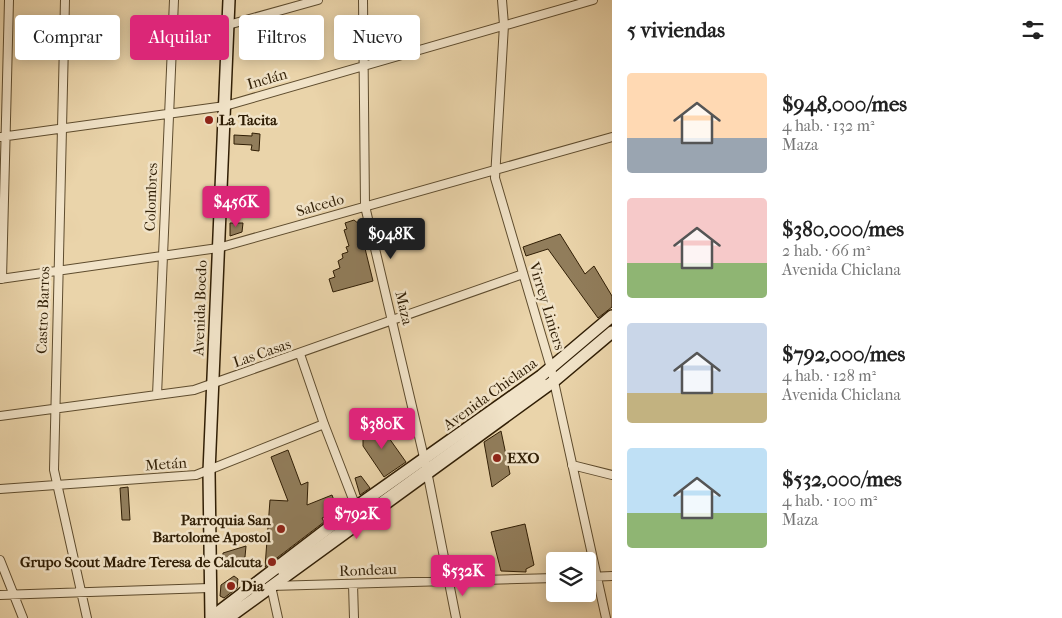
<!DOCTYPE html>
<html lang="es">
<meta charset="utf-8">
<style>
:root{--surface:#fff;--page:#f2f2f2;--text:#222;--muted:#767676;--accent:#db2777}
body{margin:0;font-family:"IM FELL French Canon",serif;background:var(--page);color:var(--text);height:100vh;display:flex;flex-direction:column;font-size:19px;white-space:nowrap}
*{box-sizing:border-box;margin:0}
p{font-size:16px;color:var(--muted)}
.icon{flex:none;width:28px;height:28px;fill:none;stroke:currentColor;stroke-width:2;stroke-linecap:round;stroke-linejoin:round}
.map{position:relative;flex:1;overflow:hidden}
.drawer{display:flex;flex-direction:column;background:var(--surface);width:450px}
.drawer>*{flex:none}
.banner{position:absolute;left:15px;top:15px;width:475px;height:45px;display:flex;gap:10px}
.fabs{position:absolute;left:546px;top:552px;display:grid;gap:10px}
.fabs a{display:grid;place-items:center;width:50px;height:50px;border-radius:5px;background:var(--surface);box-shadow:0 2px 12px #0003;font-size:25px}
.price{position:absolute;translate:-50% -42px;padding:0 11px;border-radius:5px;background:var(--accent);color:#fff;font-size:16px;line-height:32px;filter:drop-shadow(0 1px 2px #0008)}
.price::after{content:'';position:absolute;left:50%;top:30px;width:15px;height:11px;margin-left:-8px;background:inherit;clip-path:polygon(0 0,100% 0,50% 100%)}
.price.active{background:#222;color:#fff}
ul{padding:0;list-style:none}
li{display:flex;align-items:center;gap:15px;height:125px;padding:0 15px}
li span{display:grid;place-items:center;flex:none;width:140px;height:100px;border-radius:5px;color:#555}
li>.icon{margin-inline-start:auto}
span .icon{width:60px;height:60px;fill:#fffc;stroke-width:1}
li b{font-size:21px}
h2{display:flex;justify-content:space-between;align-items:center;height:60px;padding:0 15px;font-size:21px}
.tag{padding:0 18px;border-radius:5px;background:var(--surface);box-shadow:0 2px 12px #0003;font-size:18px;line-height:45px}
.tag.active{background:var(--accent);color:#fff}
main{display:flex;flex:1;min-height:0}
.map>svg:first-child{display:block}
</style>
<main>
<div class="map">
<svg width="612" height="618" viewBox="0 0 612 618">
<rect width="100%" height="100%" fill="#ead4aa"/>
<filter id="stains"><feTurbulence type="fractalNoise" baseFrequency=".004" numOctaves="4"/><feColorMatrix values="0 0 0 0 .2 0 0 0 0 .09 0 0 0 0 .02 0 0 0 .5 -.17"/></filter>
<radialGradient id="worn" r=".72"><stop offset=".6" stop-color="#630" stop-opacity="0"/><stop offset="1" stop-color="#630" stop-opacity=".3"/></radialGradient>
<path fill="#917d5b" stroke="#301e05" d="M252,133L260,134L259,151L251,150L252,145L234,144V135L252,136Z
M354,220L359,224L373,281L333,292L329,279L335,277L333,271L340,268L338,261L343,258L342,254L348,252L346,247L349,246L344,230L347,229L345,223Z
M230,223H243L242,232L230,236Z
M560,234L585,274L594,266L612,296V307L598,318L548,249L526,256L523,247Z
M379,424L406,462L384,477L363,446V427Z
M501,431L510,474L492,487L484,442Z
M288,450L301,485L308,482L307,505L332,495L338,511L322,518L324,522L265,567L270,500L288,501L271,457Z
M361,476L370,488L360,495L355,478Z
M128,487L130,520H122L120,488Z
M525,524L534,565L526,569V572L501,571L491,532Z
M246,546L245,557L222,564L223,553Z
M234,576L238,579L237,588L224,598L220,596L221,585Z"/>
<g fill="none" stroke-linecap="round" stroke-linejoin="round">
<defs>
<path id="lane" d="M280,572L544,381"/>
<path id="street" d="M65,0L54,470L87,618
M363,0L365,206L426,466L456,618
M502,0L504,25L495,178L551,368L606,618
M228,25L318,0
M0,137L225,106L593,0
M0,279L218,248L612,137
M2,279L9,0
M300,354L324,424L356,507
M157,395L174,0
M0,416L194,390L523,274
M572,465L612,475
M0,489L196,475L324,424
M0,560L23,618
M588,577L612,576
M353,584L354,618
M0,595L209,588
M278,618L271,586L555,578"/>
<path id="secondary" d="M211,618L209,472L229,0
M216,618L221,610L356,507L541,376L612,316
M228,618L554,381L612,332"/>
</defs>
<use href="#lane" stroke="#5e4c2e" stroke-width="6"/>
<use href="#street" stroke="#5e4c2e" stroke-width="10"/>
<use href="#secondary" stroke="#301e05" stroke-width="14"/>
<use href="#lane" stroke="#f1e3c8" stroke-width="4"/>
<use href="#street" stroke="#f1e3c8" stroke-width="8"/>
<use href="#secondary" stroke="#f1e3c8" stroke-width="11"/>
</g>
<g fill="#8f2418" stroke="#f1e3c8" stroke-width="2">
<circle cx="209" cy="120" r="5"/>
<circle cx="497" cy="458" r="5"/>
<circle cx="281" cy="529" r="5"/>
<circle cx="272" cy="562" r="5"/>
<circle cx="231" cy="586" r="5"/>
</g>
<g text-anchor="middle" stroke-width="5" stroke-linejoin="round" paint-order="stroke">
<g font-size="15" fill="#301e05" stroke="#f1e3c8">
<text transform="translate(267 79) rotate(-16)" y="5">Inclán</text>
<text transform="translate(151 197) rotate(-88)" y="5">Colombres</text>
<text transform="translate(320 205) rotate(-16)" y="5">Salcedo</text>
<text transform="translate(547 306) rotate(73)" y="5">Virrey Liniers</text>
<text transform="translate(200 308) rotate(-88)" y="5">Avenida Boedo</text>
<text transform="translate(404 308) rotate(77)" y="5">Maza</text>
<text transform="translate(43 310) rotate(-88)" y="5">Castro Barros</text>
<text transform="translate(262 353) rotate(-19)" y="5">Las Casas</text>
<text transform="translate(490 394) rotate(-36)" y="5">Avenida Chiclana</text>
<text transform="translate(166 464) rotate(-4)" y="5">Metán</text>
<text transform="translate(368 570) rotate(-2)" y="5">Rondeau</text>
</g>
<g font-size="15" font-weight="bold" fill="#301e05" stroke="#f1e3c8" text-anchor="start">
<text x="219" y="125">La Tacita</text>
<text x="507" y="463">EXO</text>
<text x="271" y="525" text-anchor="end">Parroquia San<tspan x="271" dy="17">Bartolome Apostol</tspan></text>
<text x="262" y="567" text-anchor="end">Grupo Scout Madre Teresa de Calcuta</text>
<text x="241" y="591">Dia</text>
</g>
</g>
<rect width="100%" height="100%" filter="url(#stains)"/>
<rect width="100%" height="100%" fill="url(#worn)"/>
</svg>
<div class="fabs">
<a><svg class="icon" aria-label="layers" viewBox="0 0 24 24"><path d="M12 4l9 5-9 5-9-5zM3 14l9 5 9-5"/></svg></a>
</div>
<b class="price" style="left:236px;top:228px">$456K</b>
<b class="price active" style="left:391px;top:260px">$948K</b>
<b class="price" style="left:382px;top:450px">$380K</b>
<b class="price" style="left:357px;top:540px">$792K</b>
<b class="price" style="left:463px;top:597px">$532K</b>
<div class="banner">
<a class="tag">Comprar</a>
<a class="tag active">Alquilar</a>
<a class="tag">Filtros</a>
<a class="tag">Nuevo</a>
</div>
</div>
<section class="drawer">
<h2>5 viviendas<svg class="icon" aria-label="filters" viewBox="0 0 24 24"><path d="M4 7h16M4 17h16"/><circle cx="9" cy="7" r="2"/><circle cx="15" cy="17" r="2"/></svg></h2>
<ul>
<li><span style="background:linear-gradient(#ffd9b3 65%,#9aa5b1 0)"><svg class="icon" aria-label="home" viewBox="0 0 24 24"><path d="M3 11l9-7 9 7M6 9v11h12V9"/></svg></span><div><b>$948,000/mes</b><p>4 hab. · 132 m²</p><p>Maza</p></div></li>
<li><span style="background:linear-gradient(#f6c9c9 65%,#8fb573 0)"><svg class="icon" aria-label="home" viewBox="0 0 24 24"><path d="M3 11l9-7 9 7M6 9v11h12V9"/></svg></span><div><b>$380,000/mes</b><p>2 hab. · 66 m²</p><p>Avenida Chiclana</p></div></li>
<li><span style="background:linear-gradient(#c9d6e8 70%,#c2b280 0)"><svg class="icon" aria-label="home" viewBox="0 0 24 24"><path d="M3 11l9-7 9 7M6 9v11h12V9"/></svg></span><div><b>$792,000/mes</b><p>4 hab. · 128 m²</p><p>Avenida Chiclana</p></div></li>
<li><span style="background:linear-gradient(#bfe0f5 65%,#8fb573 0)"><svg class="icon" aria-label="home" viewBox="0 0 24 24"><path d="M3 11l9-7 9 7M6 9v11h12V9"/></svg></span><div><b>$532,000/mes</b><p>4 hab. · 100 m²</p><p>Maza</p></div></li>
</ul>
</section>
</main>
